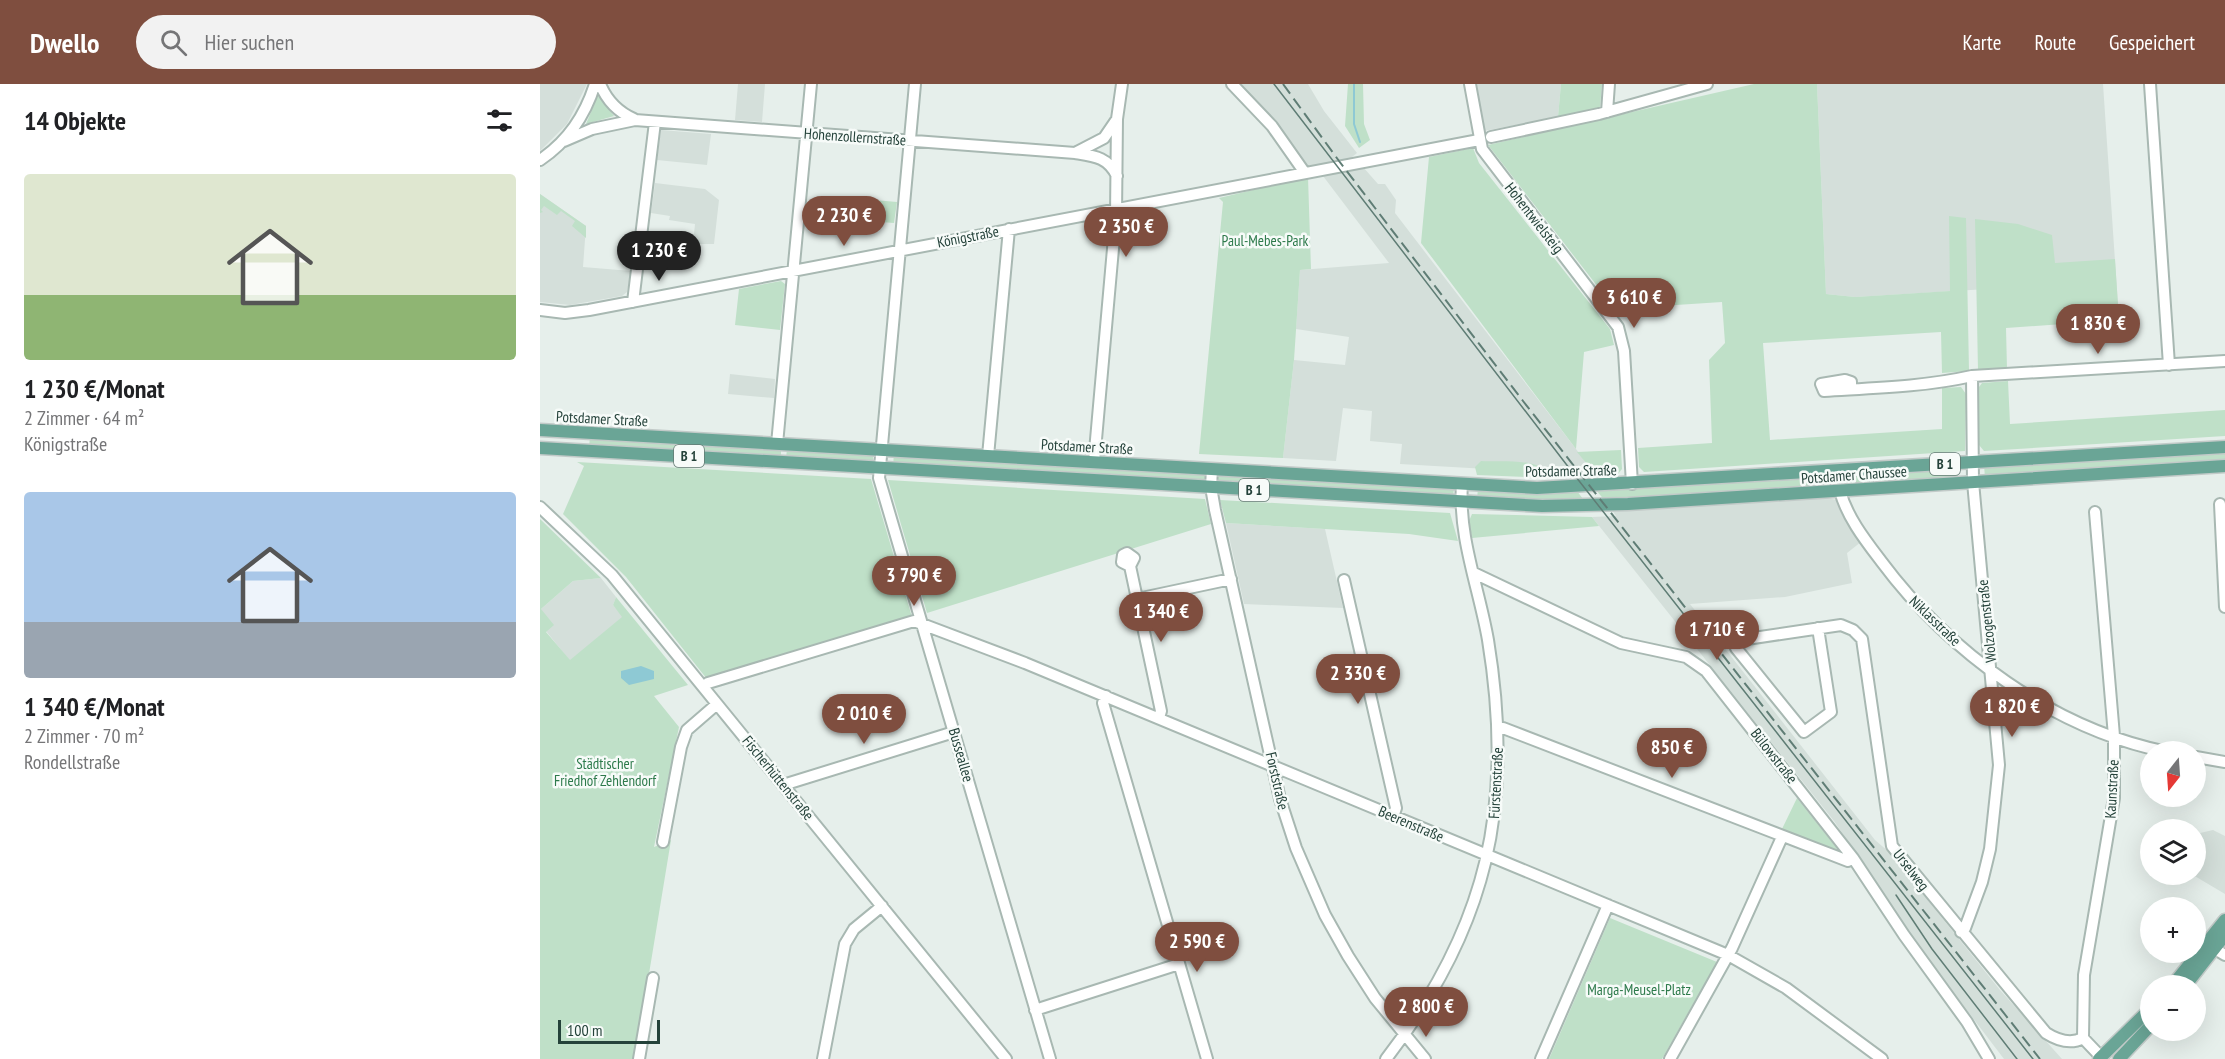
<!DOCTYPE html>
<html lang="de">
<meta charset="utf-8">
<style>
:root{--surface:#fff;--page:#f2f2f2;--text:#202124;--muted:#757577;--accent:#7f4e3f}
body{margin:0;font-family:"PT Sans Narrow",sans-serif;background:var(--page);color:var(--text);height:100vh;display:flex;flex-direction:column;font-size:22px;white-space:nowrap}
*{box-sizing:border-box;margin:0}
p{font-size:20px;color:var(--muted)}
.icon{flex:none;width:33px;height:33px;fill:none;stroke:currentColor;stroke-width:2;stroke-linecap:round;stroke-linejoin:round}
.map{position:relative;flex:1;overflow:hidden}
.panel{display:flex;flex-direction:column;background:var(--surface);width:540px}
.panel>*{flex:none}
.needle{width:39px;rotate:197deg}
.controls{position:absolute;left:1600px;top:657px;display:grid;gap:12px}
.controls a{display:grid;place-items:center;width:66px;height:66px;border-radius:50%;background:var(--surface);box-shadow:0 6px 24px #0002;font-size:30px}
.scale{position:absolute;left:18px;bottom:15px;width:102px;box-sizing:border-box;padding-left:6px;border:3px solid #24423a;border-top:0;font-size:16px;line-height:21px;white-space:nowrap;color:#24423a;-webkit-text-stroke:4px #f7fbf9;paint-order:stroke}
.price{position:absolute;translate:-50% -51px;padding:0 14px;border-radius:21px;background:var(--accent);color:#fff;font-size:20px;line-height:39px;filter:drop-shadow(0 2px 3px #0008)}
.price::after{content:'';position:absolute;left:50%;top:36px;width:18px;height:14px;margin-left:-9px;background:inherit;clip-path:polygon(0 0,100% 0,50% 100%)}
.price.on{background:#222;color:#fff}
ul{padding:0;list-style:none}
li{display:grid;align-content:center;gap:12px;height:318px;padding:0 24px}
li span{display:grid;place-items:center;height:186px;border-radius:6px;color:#555}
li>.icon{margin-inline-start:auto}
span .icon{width:108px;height:108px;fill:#fffc;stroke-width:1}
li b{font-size:26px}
h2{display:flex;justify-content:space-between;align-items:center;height:72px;padding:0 24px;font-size:26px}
header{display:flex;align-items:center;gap:36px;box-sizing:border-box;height:84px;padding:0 30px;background:var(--accent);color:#fff}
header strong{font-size:28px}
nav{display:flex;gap:33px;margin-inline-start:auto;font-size:21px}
.search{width:420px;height:54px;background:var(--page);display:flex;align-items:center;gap:15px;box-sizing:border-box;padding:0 21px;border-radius:33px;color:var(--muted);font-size:22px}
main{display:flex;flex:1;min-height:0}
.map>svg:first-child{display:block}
</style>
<header>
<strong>Dwello</strong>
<div class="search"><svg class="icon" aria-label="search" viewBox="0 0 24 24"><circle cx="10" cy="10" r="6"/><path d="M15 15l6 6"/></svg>Hier suchen</div>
<nav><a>Karte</a><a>Route</a><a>Gespeichert</a></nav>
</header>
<main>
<section class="panel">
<h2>14 Objekte<svg class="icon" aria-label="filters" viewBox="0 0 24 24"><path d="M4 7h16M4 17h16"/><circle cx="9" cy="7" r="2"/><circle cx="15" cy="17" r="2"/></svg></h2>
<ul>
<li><span style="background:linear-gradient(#dfe7d0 65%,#8fb573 0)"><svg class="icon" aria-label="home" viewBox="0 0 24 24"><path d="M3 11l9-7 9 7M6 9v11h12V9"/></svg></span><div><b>1 230 €/Monat</b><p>2 Zimmer · 64 m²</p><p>Königstraße</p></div></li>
<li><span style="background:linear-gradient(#a9c7e8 70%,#9aa5b1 0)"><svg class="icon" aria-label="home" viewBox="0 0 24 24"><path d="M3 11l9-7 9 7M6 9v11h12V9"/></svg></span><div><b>1 340 €/Monat</b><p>2 Zimmer · 70 m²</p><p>Rondellstraße</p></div></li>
</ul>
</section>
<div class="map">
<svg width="1685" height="975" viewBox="0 0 1685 975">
<rect width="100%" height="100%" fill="#e6efeb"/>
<path fill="#d4dfda" d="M0,0H47L27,40L0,67Z
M198,0H225L222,38L195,36Z
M699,0H768L784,27L817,69L807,77L823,83L838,100H845L856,116L855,129L1036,365L1051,385V392L1015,394L1008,385L964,386L860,380L862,360L830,357L832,327L803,324L796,377L743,374L754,276L805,281L809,253L756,245L760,186L849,179L783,92L793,89L786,80L766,84Z
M937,0H1021L1018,33L944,47Z
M1277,0H1563L1579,236L1464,204L1315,213L1286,210Z
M121,46L171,50L167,81L117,76Z
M115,99L165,105L179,116L174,160H153L155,140L129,136L130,132L111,129Z
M0,110L46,142L43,183L91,187L87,208L82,212L30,221L0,218Z
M190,290L235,295L234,314L188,310Z
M1287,414L1297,416L1321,458L1307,469L1312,499L1245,513L1150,520L1335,756L1349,768L1460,906L1522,975H1464L1384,870L1294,737L1052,433L1076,432L1072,426Z
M686,439L785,445L803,524L704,520Z
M61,494L76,513L73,521L83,533L30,577L6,547L1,525L33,497Z
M1673,746L1685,752V810L1653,791L1656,790V750Z"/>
<path fill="#bfe0c8" d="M808,0H823L824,40L830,56L819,64L805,42Z
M1021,0H1062L1060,25L1018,33Z
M1214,0H1277L1286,210L1315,213L1410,207L1409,132L1426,134L1429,287L1402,289L1401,248L1223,259L1230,356L1402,345V304L1421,303L1426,310L1425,367L1104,388L1099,383L1098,364L1172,359L1169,276L1185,259L1182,218L1075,225L948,61Z
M59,11L74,32L46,40L58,11Z
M933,64L939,79L1070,245L1074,261L1044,268L1036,365L881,159L889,73Z
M768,93L771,185L760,186L754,276L743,374L659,370L683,118L679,114Z
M0,110L46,142V154L32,142L35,137L21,127L17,131L4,122L1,126L3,128L0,129Z
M323,115L357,118L354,139L341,138L337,143L325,144Z
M1435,135L1478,140L1512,151L1515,179L1575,175L1579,236L1466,244L1467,285L1438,286Z
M241,197L245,200L240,246L195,241L199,205Z
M1468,297L1470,340L1685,326V352L1444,367L1439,361V303L1442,299Z
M50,353L241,363V375L49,363Z
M247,364L333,371V378L246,375Z
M1081,366L1082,385L1078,390L1051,392V385L1037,368Z
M1685,366V379L1445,394L1444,381Z
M354,370L666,390L665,398L353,381Z
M941,377C966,378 999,373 1015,394L937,391L935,383Z
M37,378L331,395L372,533L167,595L86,493L23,430L44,382Z
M1417,383L1418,396L1066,418L1056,406Z
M678,391L914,404L913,413L678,399Z
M348,396L665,415L671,440L387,529Z
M938,404L1037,407L1046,419L937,415Z
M680,416L910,429L918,457L869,450L686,439Z
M932,430L1052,433L1059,442L932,454L929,437Z
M0,435L61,494L33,497L1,525L14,541L6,548L30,576L82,533L73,521L76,513L148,601L114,612L139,643L114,763L131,756L95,975H0Z
M1257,714L1299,767L1242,745Z
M1070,834L1177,878L1122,975H1009Z"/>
<path fill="#8ec9d4" d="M101,582L114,587V595L89,601L81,594V587Z"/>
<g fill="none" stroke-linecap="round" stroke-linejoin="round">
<path stroke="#8ec9d4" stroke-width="2" d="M814,0V40L820,58"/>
<defs>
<path id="minor" d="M60,0C67,17 78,28 94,35
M375,0L339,394L510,975
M692,0L732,42L765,89
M930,0L942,65L1078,243L1084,267L1092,400
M1610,0L1629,281
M1067,28L1069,0
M951,53L1059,30L1167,0
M24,57L52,45L95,36L535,69C554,72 568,73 577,92
M537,68L564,54L577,35
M0,76C27,58 45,32 55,0
M93,218L115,38
M0,226L25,229L49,226L939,56
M1311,305V298L1305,296L1281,300L1284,307C1333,304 1383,303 1432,292L1685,277
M237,360L271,0
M448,372L469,145
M554,378L576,131L577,35L582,0
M672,385L671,403L675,426L740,715L756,764L785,831L808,872L835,914L885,975
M1300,407C1307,433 1325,456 1341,477C1409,568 1513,645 1627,668
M1680,420L1685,523
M0,423L72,491L466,975
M1555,428L1574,652V714L1544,891L1543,954L1563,975
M590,482L594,474L587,469L583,471L582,478L590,482L621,627L619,634
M934,489L1081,559L1146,573L1166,587L1313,774L1364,851L1427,938L1449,975
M804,496L856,724L853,733
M597,515L691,495
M1278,544L1291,628L1264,648L1196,564L1200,556L1301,541L1313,546L1322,555L1352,762L1506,949C1517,956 1530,961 1543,954
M163,603L168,599L374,537L485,579L1188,871L1246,904L1342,975
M566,612L563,619L667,975
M958,644H963L1308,777L1313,774
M1656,673L1685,678
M243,701L414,648
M123,758L141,663L147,646L177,620
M1421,848L1425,844L1442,798L1450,765L1459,681L1433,398L1432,292
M1675,865L1685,871
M495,926L639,880
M99,975L113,894
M283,975L305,860L314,845L342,822
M846,975C948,843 975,720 948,556C939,504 918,453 922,400
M1001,975L1068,821
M1130,975L1192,864L1242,753"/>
<path id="major" d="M0,346L997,404L1685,363
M0,364L1002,422L1088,420L1685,382
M1632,902L1685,836
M1645,902L1685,851
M1559,975L1611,924
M1579,975L1611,941"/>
</defs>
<use href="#minor" stroke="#a8b8b2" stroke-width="14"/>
<use href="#major" stroke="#c2cac8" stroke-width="15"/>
<use href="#minor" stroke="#fff" stroke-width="10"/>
<use href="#major" stroke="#6aa596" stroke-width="12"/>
<path stroke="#5f7d75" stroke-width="1.5" d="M734,0L1036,393L1493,975
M1356,811L1392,865L1477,975"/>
<path stroke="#5f7d75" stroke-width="2" stroke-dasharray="12 6" stroke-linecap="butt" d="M743,0L799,77L983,317L1500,975"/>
</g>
<g text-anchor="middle" stroke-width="5" stroke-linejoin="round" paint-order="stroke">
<g fill="#f7fbf9" stroke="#637a73" stroke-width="1.5">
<rect x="134" y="361" width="30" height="22" rx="4.5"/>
<rect x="1390" y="369" width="30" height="22" rx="4.5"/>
<rect x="699" y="395" width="30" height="22" rx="4.5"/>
</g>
<g font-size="14" font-weight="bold" fill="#24423a">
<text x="149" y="377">B 1</text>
<text x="1405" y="385">B 1</text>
<text x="714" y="411">B 1</text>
</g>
<g font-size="15" fill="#24423a" stroke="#f7fbf9">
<text transform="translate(315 53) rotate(4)" y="5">Hohenzollernstraße</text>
<text transform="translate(994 134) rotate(52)" y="5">Hohentwielsteig</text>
<text transform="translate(428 153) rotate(-11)" y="5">Königstraße</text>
<text transform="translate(62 335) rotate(3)" y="5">Potsdamer Straße</text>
<text transform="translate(547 363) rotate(3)" y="5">Potsdamer Straße</text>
<text transform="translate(1031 387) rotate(-1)" y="5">Potsdamer Straße</text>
<text transform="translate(1314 391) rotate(-4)" y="5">Potsdamer Chaussee</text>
<text transform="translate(1395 537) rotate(44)" y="5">Niklasstraße</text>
<text transform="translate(1447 537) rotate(-96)" y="5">Wolzogenstraße</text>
<text transform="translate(421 671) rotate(74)" y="5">Busseallee</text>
<text transform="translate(1234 672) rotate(52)" y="5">Bülowstraße</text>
<text transform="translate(238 694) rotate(51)" y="5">Fischerhüttenstraße</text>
<text transform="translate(737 697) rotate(77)" y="5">Forststraße</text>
<text transform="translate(956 699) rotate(-87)" y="5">Fürstenstraße</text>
<text transform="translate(1572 705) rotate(-87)" y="5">Kaunstraße</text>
<text transform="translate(871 740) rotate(23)" y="5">Beerenstraße</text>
<text transform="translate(1371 786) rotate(52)" y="5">Urselweg</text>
</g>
<g font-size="15" fill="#2d7a4b" stroke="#f7fbf9">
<text x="725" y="162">Paul-Mebes-Park</text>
<text x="65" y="685">Städtischer<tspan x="65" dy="17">Friedhof Zehlendorf</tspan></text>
<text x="1099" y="911">Marga-Meusel-Platz</text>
</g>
</g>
</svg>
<div class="controls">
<a><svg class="needle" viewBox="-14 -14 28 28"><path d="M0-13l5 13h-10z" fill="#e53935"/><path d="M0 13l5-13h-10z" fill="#757577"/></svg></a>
<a><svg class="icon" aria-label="layers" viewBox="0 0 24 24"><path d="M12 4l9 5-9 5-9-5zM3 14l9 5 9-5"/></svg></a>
<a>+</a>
<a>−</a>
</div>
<div class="scale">100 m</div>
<b class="price" style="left:304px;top:163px">2 230 €</b>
<b class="price" style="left:586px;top:174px">2 350 €</b>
<b class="price on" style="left:119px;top:198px">1 230 €</b>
<b class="price" style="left:1094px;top:245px">3 610 €</b>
<b class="price" style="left:1558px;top:271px">1 830 €</b>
<b class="price" style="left:374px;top:523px">3 790 €</b>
<b class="price" style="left:621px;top:559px">1 340 €</b>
<b class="price" style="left:1177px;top:577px">1 710 €</b>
<b class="price" style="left:818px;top:621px">2 330 €</b>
<b class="price" style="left:1472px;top:654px">1 820 €</b>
<b class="price" style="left:324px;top:661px">2 010 €</b>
<b class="price" style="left:1132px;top:695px">850 €</b>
<b class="price" style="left:657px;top:889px">2 590 €</b>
<b class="price" style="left:886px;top:954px">2 800 €</b>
</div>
</main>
